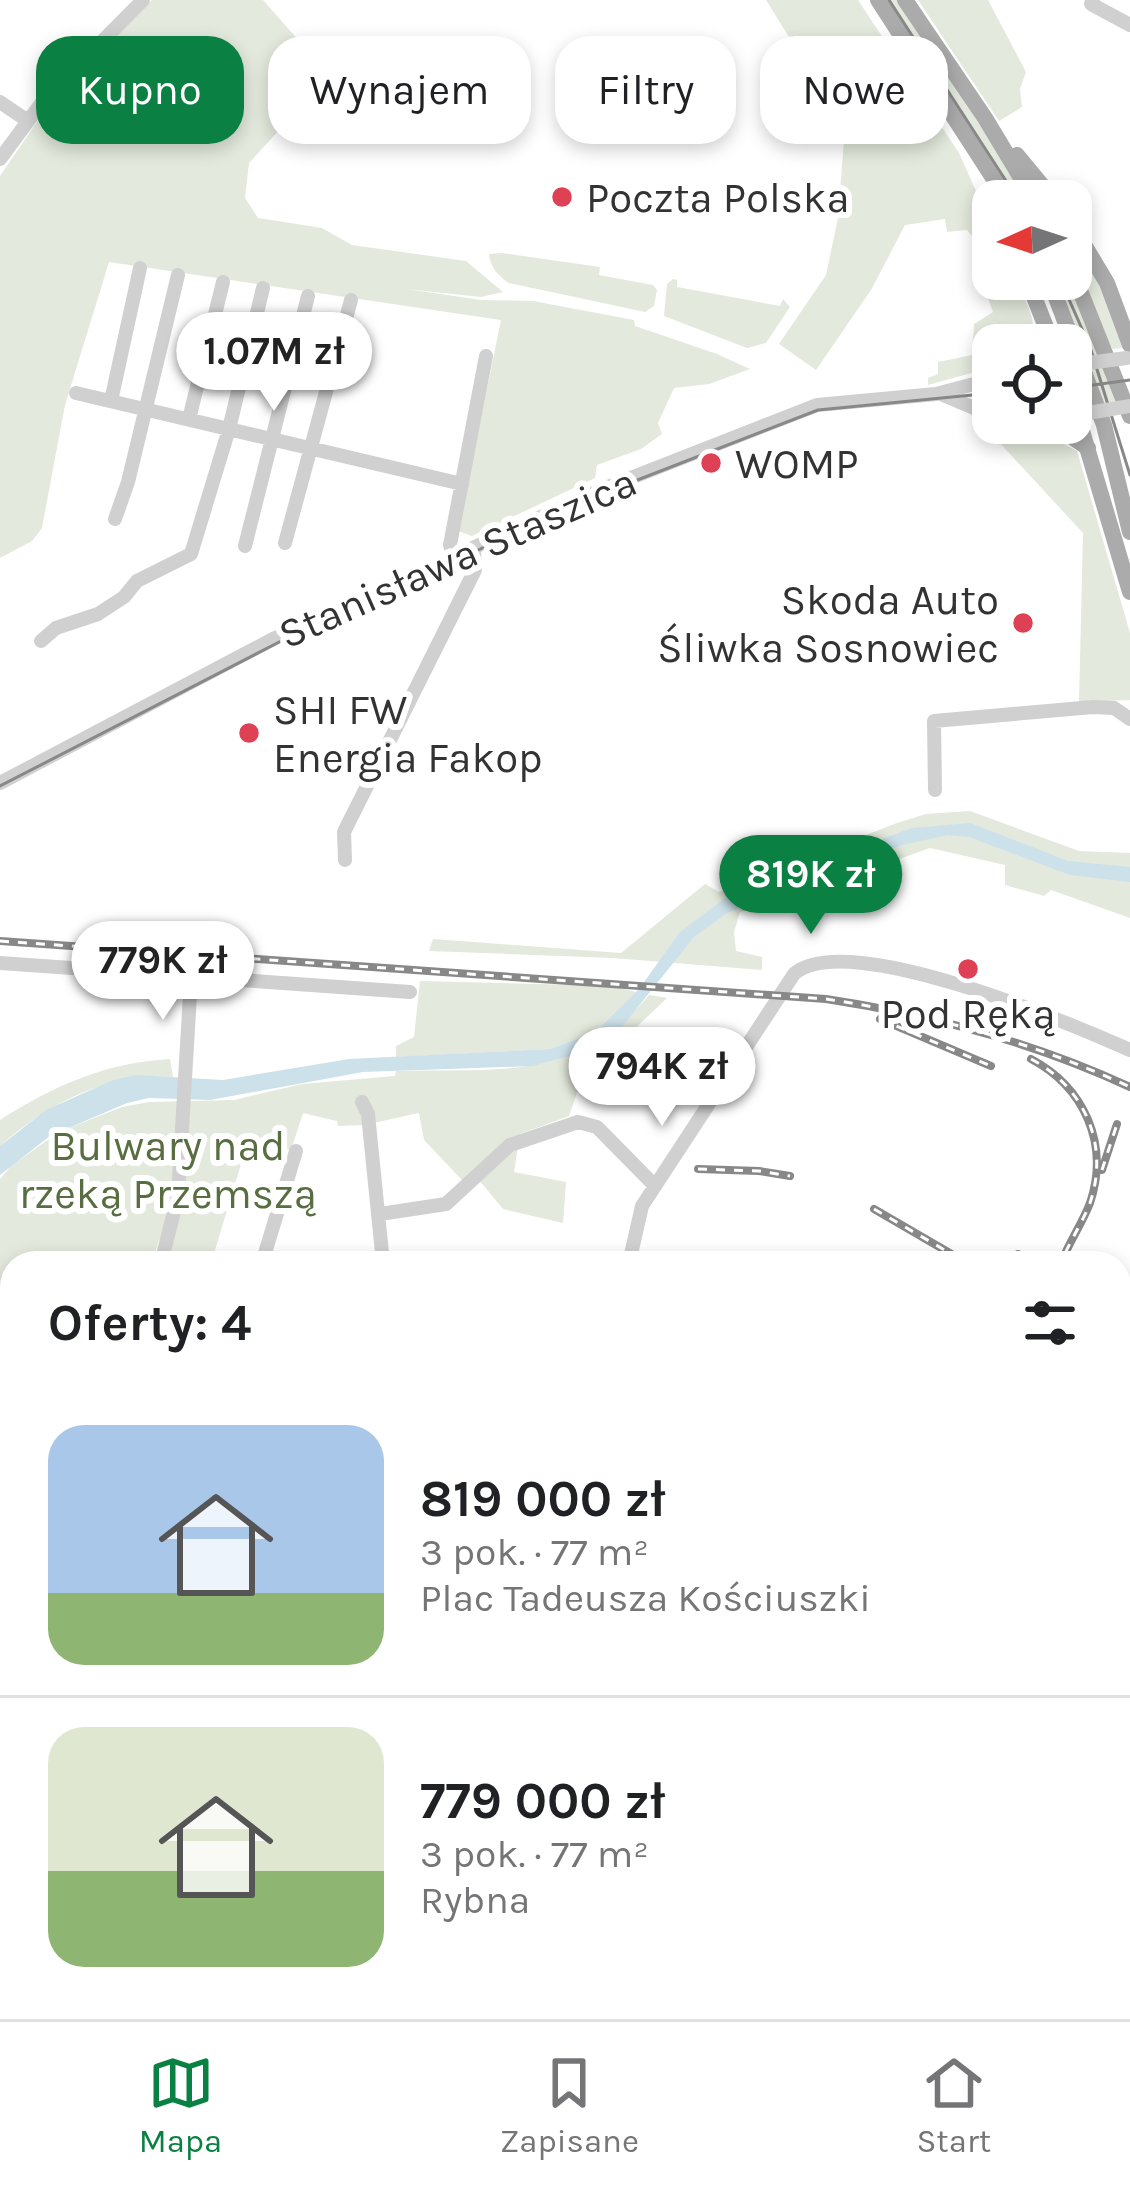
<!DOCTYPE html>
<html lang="pl">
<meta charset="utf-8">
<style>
:root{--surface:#fff;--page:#f6f6f6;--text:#202124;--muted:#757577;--line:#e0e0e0;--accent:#0b8043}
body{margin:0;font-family:Karla,sans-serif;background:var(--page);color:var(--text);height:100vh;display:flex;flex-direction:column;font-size:45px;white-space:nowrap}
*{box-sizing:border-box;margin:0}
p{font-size:39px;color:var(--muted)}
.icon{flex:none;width:66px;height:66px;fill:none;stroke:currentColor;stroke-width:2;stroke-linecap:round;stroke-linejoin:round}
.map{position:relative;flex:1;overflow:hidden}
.sheet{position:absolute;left:0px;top:1251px;width:1131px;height:768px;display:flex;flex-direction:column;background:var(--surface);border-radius:36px 36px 0 0;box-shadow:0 6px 18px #0003}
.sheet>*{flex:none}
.guide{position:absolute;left:36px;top:36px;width:1059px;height:108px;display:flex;gap:24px}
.needle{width:78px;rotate:267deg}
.fabs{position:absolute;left:972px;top:180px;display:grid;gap:24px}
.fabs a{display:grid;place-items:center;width:120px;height:120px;border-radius:24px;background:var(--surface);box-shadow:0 6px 18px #0003;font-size:60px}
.price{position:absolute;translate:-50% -102px;padding:0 27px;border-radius:42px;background:#fff;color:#222;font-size:39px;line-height:78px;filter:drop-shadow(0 3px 6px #0008)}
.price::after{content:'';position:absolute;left:50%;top:72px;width:36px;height:27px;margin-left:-18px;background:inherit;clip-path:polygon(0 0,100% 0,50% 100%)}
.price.active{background:var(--accent);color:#fff}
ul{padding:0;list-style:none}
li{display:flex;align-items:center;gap:36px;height:300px;padding:0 48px}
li+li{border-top:3px solid var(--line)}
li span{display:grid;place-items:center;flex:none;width:336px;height:240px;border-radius:36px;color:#555}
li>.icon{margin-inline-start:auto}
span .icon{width:144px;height:144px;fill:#fffc;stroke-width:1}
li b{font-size:51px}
h2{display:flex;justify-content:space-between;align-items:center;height:144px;padding:0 48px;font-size:51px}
.pill{padding:0 42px;border-radius:36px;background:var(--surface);box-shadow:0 6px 18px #0003;font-size:42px;line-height:108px}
.pill.active{background:var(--accent);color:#fff}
.dock{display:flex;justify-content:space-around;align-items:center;height:168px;border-top:3px solid var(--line);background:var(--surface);font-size:33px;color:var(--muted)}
.dock a{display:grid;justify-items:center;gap:6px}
.dock .active{color:var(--accent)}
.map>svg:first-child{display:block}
</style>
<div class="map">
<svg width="1130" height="2019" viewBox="0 0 1130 2019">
<rect width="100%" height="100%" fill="#fff"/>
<path fill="#e3e9dc" d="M152,0H263L322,67L357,38L348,52L341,91L308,87L283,126L249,163L245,198L258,218L322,228L352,245L466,261L503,292L481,297L406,289L481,300L533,301L634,320L635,326L717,354L750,369L709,384L674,388L658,423L662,434L641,449L597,465L595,478L472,536L458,531L501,320L109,262L65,405L42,528L32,541L0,558V176L56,94Z
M766,0H858L959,153L993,229V273L978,243L967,230L947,232L945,219L905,225L871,290L816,370L779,344L826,275L838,218L845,127Z
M885,0H899L1029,201H1015Z
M918,0H988L1026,72L1020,89L1022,107L999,121Z
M1071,231L1090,261L1124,348L1112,349L1071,258Z
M502,253L600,267L599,275L653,285L657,290L654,306L645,312L509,283C498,276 490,267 489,254Z
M673,279L677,280V287L780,306L783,299L790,307L766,343L747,348L664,316L667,284Z
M995,279H1015C1024,300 1042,324 1028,345H993V367L928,385V378L938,374V362L972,355L974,324L993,312L986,293L997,290Z
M1055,279H1071L1121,402L1102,405Z
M986,428L1044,434L1077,451L1130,633V700L1079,702L1083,533Z
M970,811L1079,851L1130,853V918L1051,890L1044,896L1005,885V865L930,848L776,903L740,912L734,932L736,951L762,957V970L613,958L429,951L433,939L621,953L705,884L719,892L897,823L926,814Z
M420,981L612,986L636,992L595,1032L550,1049L396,1057V1046L414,1037Z
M649,995L667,998L625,1038L579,1065L582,1078L569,1116L520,1134L514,1172L566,1182L563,1223L503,1209L474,1174L463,1181L424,1140L419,1113L364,1125L338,1126L337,1121L303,1113L291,1150L248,1141L212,1260L168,1253L171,1244L159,1240L152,1263H12V1352L8,1368L0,1366V1179L11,1166L59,1132L122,1107L149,1102L234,1100L302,1084L395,1076L396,1071C500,1068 576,1083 649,995Z
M170,1059L173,1077C107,1073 49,1102 0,1146V1120C55,1085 105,1063 170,1059Z
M12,1418V1662L0,1664V1476Z
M309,2007H564L562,2019H518L436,2010L423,2019L336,2013L334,2019H302Z"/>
<path fill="#cde1ea" d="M970,823L1068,861L1130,867V882L1070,875L969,837L948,835L902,845L727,913L694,937L622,1027L577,1054L533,1066L363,1072L210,1100L149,1098L127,1103L50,1136L0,1175V1146L46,1110L113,1080L136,1075L223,1080L349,1059L550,1049L595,1032L639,989L680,932L728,896L912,828Z"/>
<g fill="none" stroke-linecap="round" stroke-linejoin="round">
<path stroke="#d0d0d0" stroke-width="14" d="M1093,0L1091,4L1130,25
M0,102L28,121
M0,159L43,101L143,0
M76,393L462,484
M941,394L993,416
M1071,397L1077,414
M111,401L140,268
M189,419L223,282
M115,519L128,482L178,275
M285,543L351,300
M245,546L308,296
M454,558L450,545L486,356
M41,641L56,628L98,614L124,597L137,581L191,554L229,429L263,288
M0,783L275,638L600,490L817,405L936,394L993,379
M935,790L934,721L1093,707L1114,708L1130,719
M345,860L344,832L475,570L474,549
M0,963L410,992
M362,1102L368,1114L383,1263
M380,1214L446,1204L510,1145L578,1122L597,1127L655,1186
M163,1259L190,1263
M161,1263L178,1196L191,978
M262,1263L296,1151
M629,1263L642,1206L794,974C846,928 1069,1023 1130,1050
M0,1439L12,1401
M1119,1845H1130
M0,1850L12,1820
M0,1873L12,1874
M0,1904H12
M1119,1976L1130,1975
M1119,1998L1130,1987
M293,2019L298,2007
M577,2019L581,2007
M597,2019L608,2007
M762,2019L765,2007
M902,2019L906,2007
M991,2019L994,2007
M1029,2019L1030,2017
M1112,2019L1116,2007"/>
<path stroke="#ababab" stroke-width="16" d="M878,0L1008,201
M905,0L985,118L1035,201
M1017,155L1055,201
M1071,223L1107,283L1130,345
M1071,268L1130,416
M1027,279L1053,345
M1049,279L1104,425L1130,532
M1077,414L1130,592
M1032,423L1069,435L1088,448"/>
<path stroke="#888" stroke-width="3" d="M889,0L1019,201
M1060,279L1090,347L1130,475
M1071,388L1130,380
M0,786L289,637L591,498L818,410L993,393
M1119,1833H1130
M0,1890L12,1891"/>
<defs>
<path id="rail" d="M0,941L826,999C932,1015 1033,1042 1130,1087
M880,1019L991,1066
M1031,1059C1084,1087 1110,1144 1090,1203C1082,1224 1069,1242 1061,1263
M698,1169L759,1171L790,1176
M1102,1170L1117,1124
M874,1209L967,1263
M1017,1263L1018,1254"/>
</defs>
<use href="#rail" stroke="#888" stroke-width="8"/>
<use href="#rail" stroke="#fff" stroke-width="3" stroke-dasharray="9" stroke-linecap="butt"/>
<path stroke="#d0d0d0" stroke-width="14" d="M1071,365L1127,358
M1082,414L1130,406"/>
</g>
<g fill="#de4153" stroke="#fff" stroke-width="4.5">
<circle cx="562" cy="197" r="12"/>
<circle cx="711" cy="463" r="12"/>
<circle cx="1023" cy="623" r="12"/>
<circle cx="249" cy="733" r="12"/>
<circle cx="968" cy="969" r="12"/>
</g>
<g text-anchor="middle" stroke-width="12" stroke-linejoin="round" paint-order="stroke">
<g font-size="42" fill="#333" stroke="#fff" text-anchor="start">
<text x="586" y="212">Poczta Polska</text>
<text x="735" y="478">WOMP</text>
<text x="999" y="614" text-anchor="end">Skoda Auto<tspan x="999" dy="48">Śliwka Sosnowiec</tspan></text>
<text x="273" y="724">SHI FW<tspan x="273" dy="48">Energia Fakop</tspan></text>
<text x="968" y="1028" text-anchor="middle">Pod Ręką</text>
</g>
<g font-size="42" fill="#333" stroke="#fff">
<text transform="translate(457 557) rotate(-24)" y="15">Stanisława Staszica</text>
</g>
<g font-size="42" fill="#586e41" stroke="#fff">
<text x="168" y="1160">Bulwary nad<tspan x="168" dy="48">rzeką Przemszą</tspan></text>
</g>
</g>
</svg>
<div class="fabs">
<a><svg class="needle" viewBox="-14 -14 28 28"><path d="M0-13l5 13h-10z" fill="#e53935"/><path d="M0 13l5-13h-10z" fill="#757577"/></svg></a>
<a><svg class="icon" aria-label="locate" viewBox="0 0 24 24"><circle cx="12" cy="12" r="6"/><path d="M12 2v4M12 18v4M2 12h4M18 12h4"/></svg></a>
</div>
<b class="price" style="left:274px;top:414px">1.07M zł</b>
<b class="price active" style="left:811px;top:937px">819K zł</b>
<b class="price" style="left:163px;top:1023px">779K zł</b>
<b class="price" style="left:662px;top:1129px">794K zł</b>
<div class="guide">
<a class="pill active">Kupno</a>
<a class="pill">Wynajem</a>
<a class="pill">Filtry</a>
<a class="pill">Nowe</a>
</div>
<section class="sheet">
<h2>Oferty: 4<svg class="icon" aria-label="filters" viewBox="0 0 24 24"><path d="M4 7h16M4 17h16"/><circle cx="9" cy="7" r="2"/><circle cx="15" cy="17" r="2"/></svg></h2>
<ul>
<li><span style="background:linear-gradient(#a9c7e8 70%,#8fb573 0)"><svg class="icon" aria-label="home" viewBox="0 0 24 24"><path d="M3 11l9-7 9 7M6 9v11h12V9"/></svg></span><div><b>819 000 zł</b><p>3 pok. · 77 m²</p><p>Plac Tadeusza Kościuszki</p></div></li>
<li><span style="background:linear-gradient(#dfe7d0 60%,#8fb573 0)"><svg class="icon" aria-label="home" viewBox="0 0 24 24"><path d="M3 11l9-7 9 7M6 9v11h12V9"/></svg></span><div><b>779 000 zł</b><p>3 pok. · 77 m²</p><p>Rybna</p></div></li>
</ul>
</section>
</div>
<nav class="dock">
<a class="active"><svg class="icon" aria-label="map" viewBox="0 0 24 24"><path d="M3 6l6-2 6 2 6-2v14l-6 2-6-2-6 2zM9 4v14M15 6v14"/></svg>Mapa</a>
<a><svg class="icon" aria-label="saved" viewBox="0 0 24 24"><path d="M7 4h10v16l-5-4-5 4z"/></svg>Zapisane</a>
<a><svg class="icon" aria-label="home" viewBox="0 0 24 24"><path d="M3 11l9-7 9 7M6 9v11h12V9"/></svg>Start</a>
</nav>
